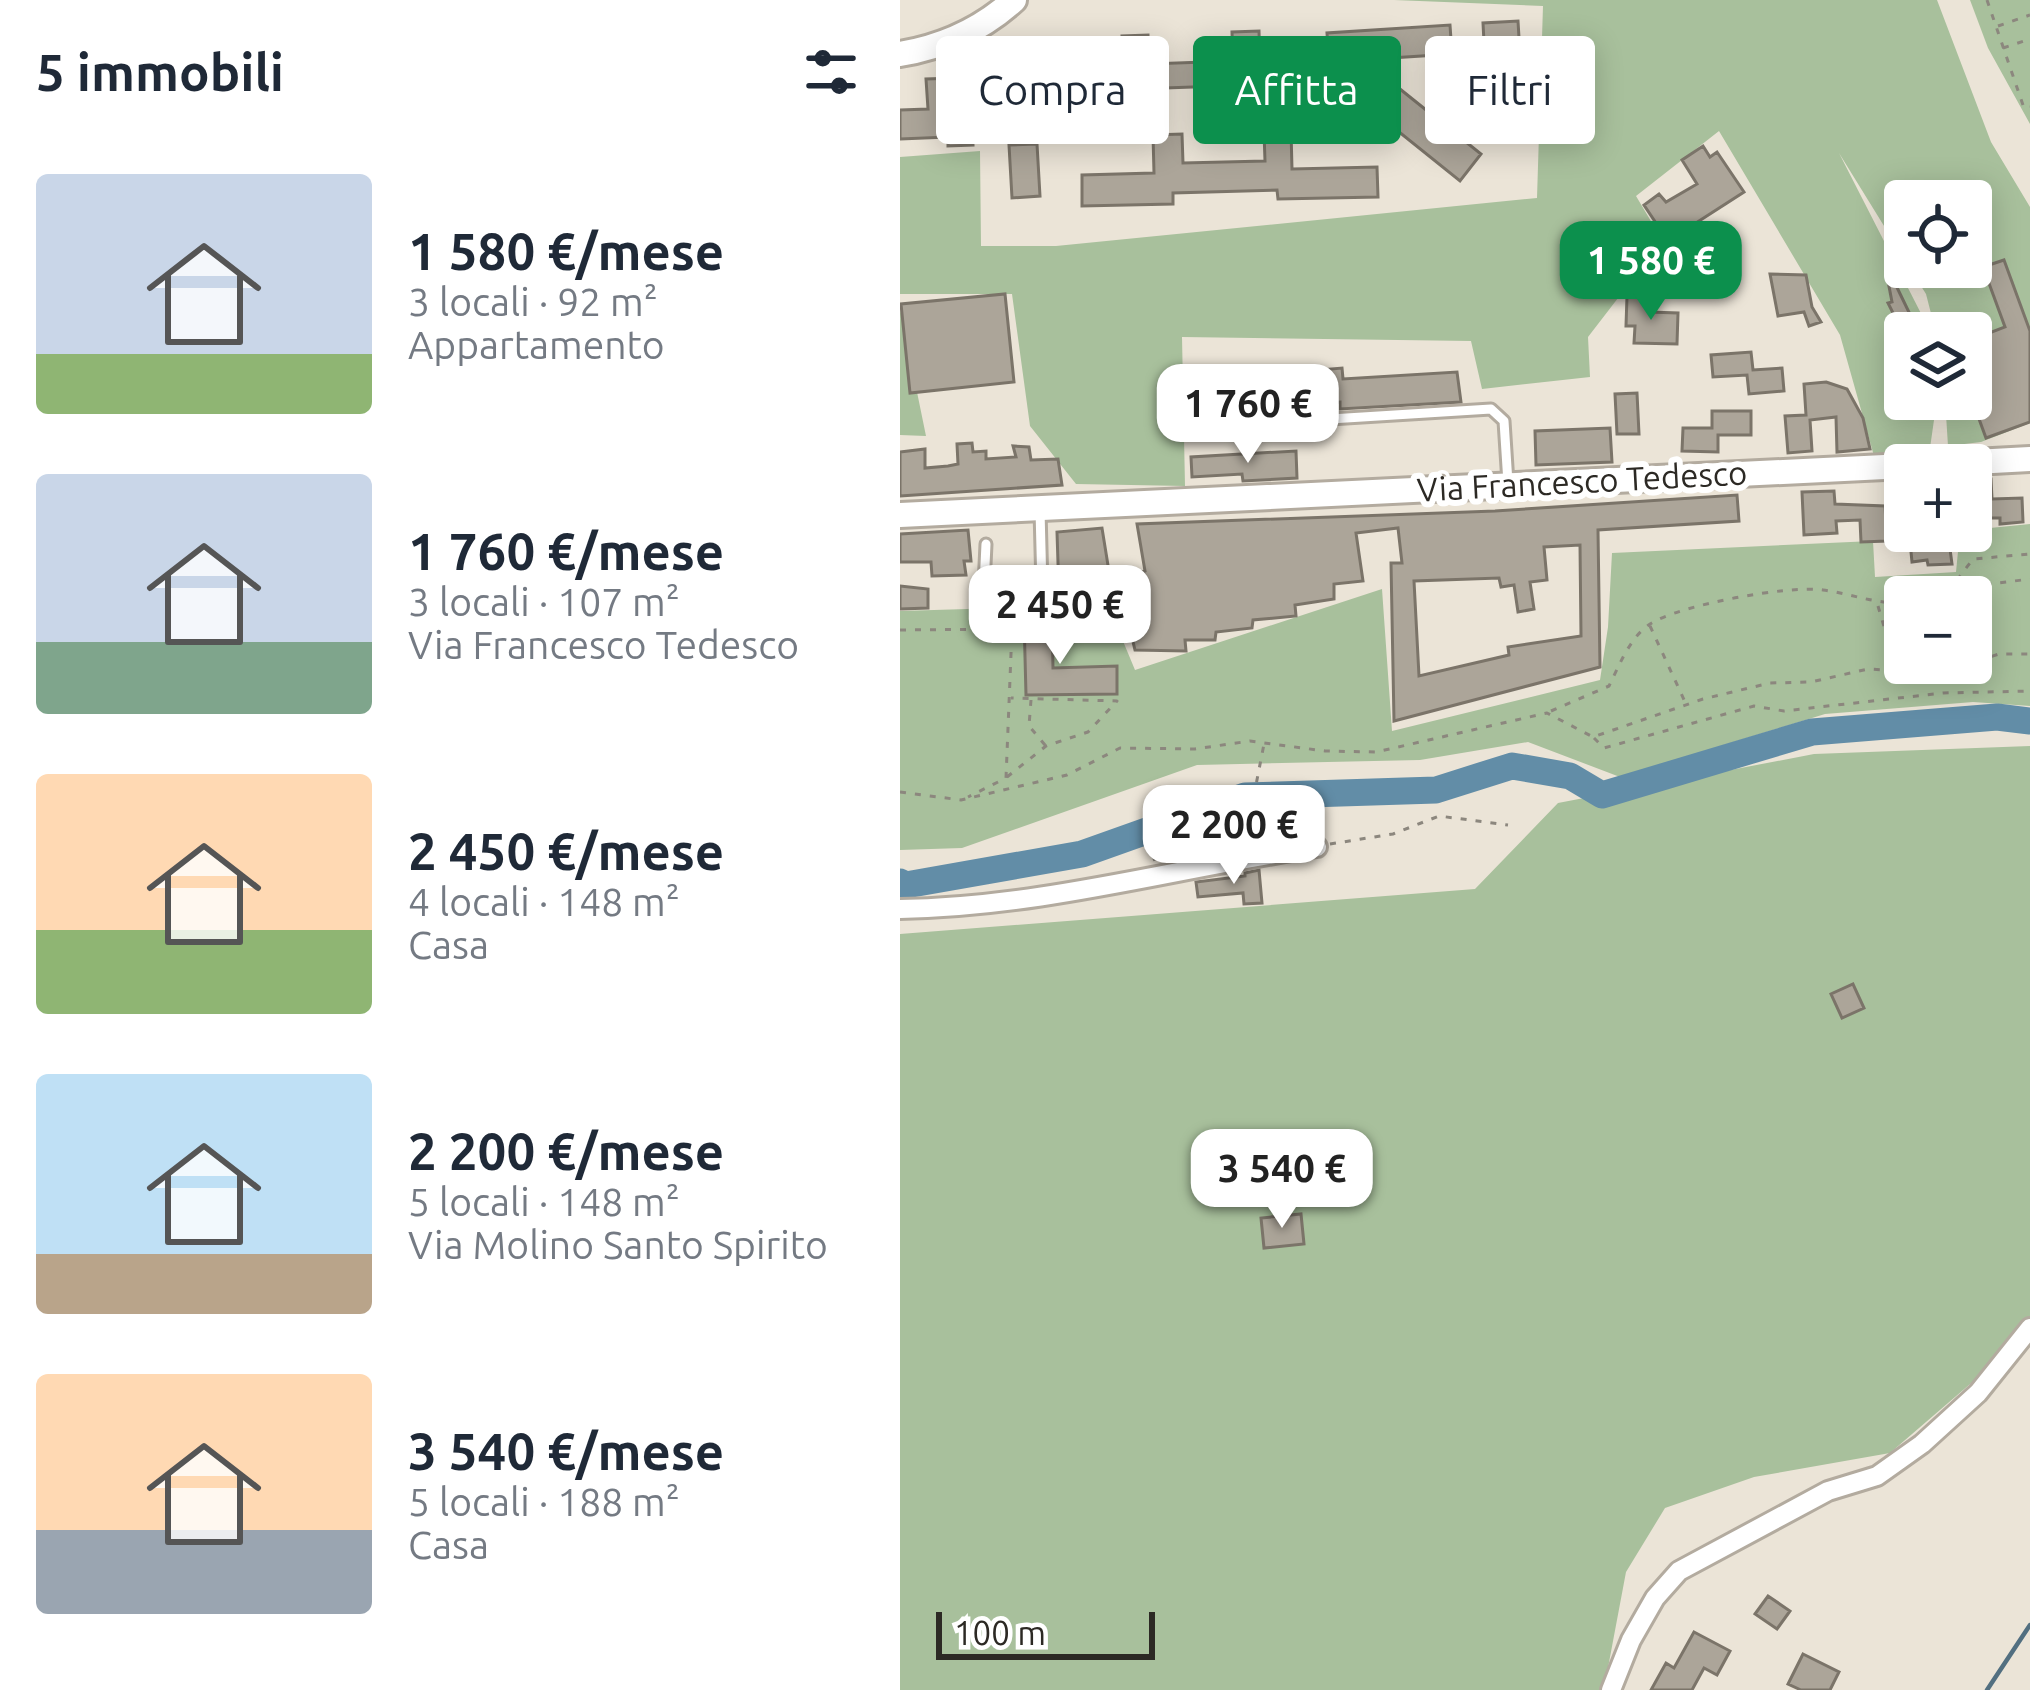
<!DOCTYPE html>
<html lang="it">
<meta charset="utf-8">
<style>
:root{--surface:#fff;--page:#f6f6f7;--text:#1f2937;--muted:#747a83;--accent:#0c904d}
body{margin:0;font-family:Ubuntu,sans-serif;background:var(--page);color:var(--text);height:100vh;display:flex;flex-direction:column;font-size:45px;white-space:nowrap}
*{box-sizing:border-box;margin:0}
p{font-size:39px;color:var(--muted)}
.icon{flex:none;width:66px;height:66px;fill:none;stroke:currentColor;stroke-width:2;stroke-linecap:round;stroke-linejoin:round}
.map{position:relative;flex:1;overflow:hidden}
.panel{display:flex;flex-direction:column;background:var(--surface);width:900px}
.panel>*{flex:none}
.banner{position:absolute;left:36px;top:36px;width:912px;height:108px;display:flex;gap:24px}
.controls{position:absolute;left:984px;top:180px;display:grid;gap:24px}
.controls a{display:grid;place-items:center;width:108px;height:108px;border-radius:12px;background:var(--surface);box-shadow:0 6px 30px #0003;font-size:60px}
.scale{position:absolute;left:36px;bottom:30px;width:219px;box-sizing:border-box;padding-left:12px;border:6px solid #2c2924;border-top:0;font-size:33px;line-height:42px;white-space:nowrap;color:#2c2924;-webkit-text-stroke:9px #fff;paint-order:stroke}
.price{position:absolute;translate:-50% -102px;padding:0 27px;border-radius:24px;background:#fff;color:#222;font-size:39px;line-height:78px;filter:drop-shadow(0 3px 6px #0008)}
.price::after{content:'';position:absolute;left:50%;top:72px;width:36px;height:27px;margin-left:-18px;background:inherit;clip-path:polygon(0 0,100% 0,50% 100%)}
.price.active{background:var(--accent);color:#fff}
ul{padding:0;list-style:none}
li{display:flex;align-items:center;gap:36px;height:300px;padding:0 36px}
li span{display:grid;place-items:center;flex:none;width:336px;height:240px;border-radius:12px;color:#555}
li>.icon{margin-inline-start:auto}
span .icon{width:144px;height:144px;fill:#fffc;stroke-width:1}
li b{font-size:51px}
h2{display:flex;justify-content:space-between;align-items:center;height:144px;padding:0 36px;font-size:51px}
.tag{padding:0 42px;border-radius:12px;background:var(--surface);box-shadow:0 6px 30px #0003;font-size:42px;line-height:108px}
.tag.active{background:var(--accent);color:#fff}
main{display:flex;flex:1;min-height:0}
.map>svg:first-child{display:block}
</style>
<main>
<section class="panel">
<h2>5 immobili<svg class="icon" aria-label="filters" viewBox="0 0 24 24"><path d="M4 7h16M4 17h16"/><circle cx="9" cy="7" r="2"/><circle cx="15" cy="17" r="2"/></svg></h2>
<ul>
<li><span style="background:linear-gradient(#c9d6e8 75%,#8fb573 0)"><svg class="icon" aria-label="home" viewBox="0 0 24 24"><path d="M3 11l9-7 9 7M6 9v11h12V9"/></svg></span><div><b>1 580 €/mese</b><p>3 locali · 92 m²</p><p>Appartamento</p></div></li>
<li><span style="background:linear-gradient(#c9d6e8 70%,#7fa58c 0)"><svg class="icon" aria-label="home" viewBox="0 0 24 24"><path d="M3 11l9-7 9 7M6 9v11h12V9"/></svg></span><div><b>1 760 €/mese</b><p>3 locali · 107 m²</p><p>Via Francesco Tedesco</p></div></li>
<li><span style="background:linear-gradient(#ffd9b3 65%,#8fb573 0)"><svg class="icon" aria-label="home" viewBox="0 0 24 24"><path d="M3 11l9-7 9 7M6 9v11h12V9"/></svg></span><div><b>2 450 €/mese</b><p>4 locali · 148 m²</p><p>Casa</p></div></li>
<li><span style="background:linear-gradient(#bfe0f5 75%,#b9a48a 0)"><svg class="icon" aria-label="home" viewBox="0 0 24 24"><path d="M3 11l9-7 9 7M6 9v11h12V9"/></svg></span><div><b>2 200 €/mese</b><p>5 locali · 148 m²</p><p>Via Molino Santo Spirito</p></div></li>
<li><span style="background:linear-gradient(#ffd9b3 65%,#9aa5b1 0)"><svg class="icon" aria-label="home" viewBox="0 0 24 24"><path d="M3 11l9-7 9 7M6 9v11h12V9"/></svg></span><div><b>3 540 €/mese</b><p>5 locali · 188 m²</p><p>Casa</p></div></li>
</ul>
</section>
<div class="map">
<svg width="1130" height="1690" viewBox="0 0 1130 1690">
<rect width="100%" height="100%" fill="#ebe4d7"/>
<path fill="#a8c09c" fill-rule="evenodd" d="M494,0H1037L1091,142L1130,207V423L1081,442L1048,446L1045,399H1071V333H1036L1026,294L1009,267H1071V201H1005V260L939,153L1031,333H1005V399H1037L1030,448L974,456L940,335L819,131L736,196L780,270L735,276L688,337L690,377L582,389L571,341L282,337L285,486L176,484L130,426L112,294H0V157L80,151L81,246H156L637,198L643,6Z
M1070,0H1130V124L1088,48Z
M0,309L26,436L0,435Z
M1130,524V706L1073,702L925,714L720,777L628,742L520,760L297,765L62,848L0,850V611L208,605L235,670L482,589L492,731L700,680L708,627L712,553L973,541L975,577L1056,572L1060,531ZM1005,597H1071V663H1005Z
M1130,746V1318L1091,1366L990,1453L854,1477L765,1508L726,1572L707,1673L701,1690H0V934L575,889L658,803L914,754Z"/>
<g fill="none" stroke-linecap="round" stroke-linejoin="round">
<path stroke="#526f80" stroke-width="4.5" d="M1087,1690L1130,1625"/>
<path stroke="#628da7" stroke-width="27" d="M0,882L6,885L182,854L345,796L536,790L612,766L670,776L702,795L912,732L1097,717L1130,721"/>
</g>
<path fill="#aca599" stroke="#7b7469" stroke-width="3" fill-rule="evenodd" d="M618,21L625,138L589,140L583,23Z
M550,25L552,54L429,62L427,33Z
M359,31L360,68H375L376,93L350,94L349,85L237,89V100L138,104L139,112L110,113L107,61L136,59L137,77L223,75L222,36L248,35L249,64L333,61L332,32Z
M485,77L581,154L560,181L463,103Z
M56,78L58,119H72L73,145L48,146V137L0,139V110L28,109L26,79Z
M391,131L392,169L477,167L478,197L378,199L377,190L273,193V204L182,206V175L254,173L253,135L282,134L283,163L365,161L364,132Z
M137,144L140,196L112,198L109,145Z
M803,146L810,157L817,152L844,192L768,241L744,205L759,194L766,202L797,184L782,160Z
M1104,260L1130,331V422L1086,438L1071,397V340L1105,327L1083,267Z
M870,274L906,275L912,307L921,322L909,326L904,312L878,316Z
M991,275L1019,333H1003L988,303L992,302L987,276Z
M105,294L114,382L10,393L1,304Z
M727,296L750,297L749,312L778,313L777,344L734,343L735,326H726Z
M851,352L853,370L882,368L884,391L849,394L847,375L813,377L811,355Z
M442,368L443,379L557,372L561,402L440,409V402L321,409L316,379Z
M926,382L947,389L963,418L970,449L937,452L936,417L910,420L912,451L888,453L885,416L906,415L904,384Z
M737,393L739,434H717L715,394Z
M812,411H851V435H818V452L782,451L783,428H812Z
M710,428L712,462L636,465L635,431Z
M72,443L73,452L86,451V459L116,457L113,446L129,447L131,460L158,459L162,485L0,496V452L25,449V468L48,466L58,464L57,444Z
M396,451L397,478L343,481L342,474L292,477L291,457Z
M1071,479H1091L1092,499L1122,498L1123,522L1100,524V518H1074Z
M934,491L935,504L985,506L987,541L961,542L960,520L936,521L937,533L904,535L902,492Z
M837,495L839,521L698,530L700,667L494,721L491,563H502L498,528L456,533L463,581L434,584V599L395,605L396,616L353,620L352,628L316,632L315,640H285L286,651L235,650L221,592L159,594L157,532L202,528L211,584L245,571L237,524L595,511ZM680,545L681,636L608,647L609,655L519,676L514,581L599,578L601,587L614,585L618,612L634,609L630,582L647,580L644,547Z
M68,530L71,561H64L66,575L32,576L31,562H0V534Z
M1048,534L1052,564L1028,565L1027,560L1012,562L1010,542L1037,540L1036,535Z
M0,586L28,589V608L0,609Z
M152,617L153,668L217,666V694L126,695L124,618Z
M359,870L362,903L344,904L343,893L298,897L296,882L345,876V873Z
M953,984L964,1008L942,1018L931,994Z
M434,1142L437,1168L400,1173L397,1146Z
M354,1150L357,1177L321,1181L318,1154Z
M401,1214L404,1244L364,1248L361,1218Z
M868,1596L890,1611L877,1629L855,1614Z
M794,1632L830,1651L817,1675L804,1668L792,1690H751L766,1663L774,1668Z
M903,1654L939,1672L930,1690H901L888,1684Z"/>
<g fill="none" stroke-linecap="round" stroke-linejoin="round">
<defs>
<path id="lane" d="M300,427L591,409L604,421L608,483
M86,544L84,586L142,588L140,510"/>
<path id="street" d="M0,909C141,907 277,868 417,847
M711,1690L731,1640L755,1598L779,1571L928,1491L977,1476L1022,1444L1078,1393L1130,1328"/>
<path id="secondary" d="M0,54C42,47 82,29 114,0
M1019,465L1130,459
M0,515L1005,466"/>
</defs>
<use href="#lane" stroke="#b3ab9f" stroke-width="15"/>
<use href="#street" stroke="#b3ab9f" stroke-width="24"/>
<use href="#secondary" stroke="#b3ab9f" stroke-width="30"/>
<path stroke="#8c877e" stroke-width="3" stroke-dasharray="6 9" stroke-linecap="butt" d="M1087,0L1124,108L1130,107
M1098,26L1130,15
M1103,48L1130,39
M1012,581L1021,597
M1033,597L1051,588L1073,559L1130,554
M1042,597L1090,584L1130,579
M978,606L997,671
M750,626L786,704
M0,630L112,629L106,778L68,797
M131,700L129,726L145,745
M651,711L709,686C719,666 730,637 750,624C779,605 888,585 923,590C952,594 975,604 1005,603
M694,738L704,748L854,706L884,711L1043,693L1130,691
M107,777L146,746L188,732L217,701L111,698
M0,792L61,800L167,775L220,748L295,749L350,741L425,751L476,752L647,713L693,737L803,699L870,683L911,682L968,669L1020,672L1056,668L1099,654H1130
M345,841L364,744
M430,844L493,834L539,816L608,825
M253,860L273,850L325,845"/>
<use href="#lane" stroke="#fff" stroke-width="9"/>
<use href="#street" stroke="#fff" stroke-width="18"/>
<use href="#secondary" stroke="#fff" stroke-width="24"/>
</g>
<g text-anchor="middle" stroke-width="12" stroke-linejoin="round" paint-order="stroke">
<g font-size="33" fill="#2c2924" stroke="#fff">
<text transform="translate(682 481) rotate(-3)" y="12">Via Francesco Tedesco</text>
</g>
</g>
</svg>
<div class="controls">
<a><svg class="icon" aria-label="locate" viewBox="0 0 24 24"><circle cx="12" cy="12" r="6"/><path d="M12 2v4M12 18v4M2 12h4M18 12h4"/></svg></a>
<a><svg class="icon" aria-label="layers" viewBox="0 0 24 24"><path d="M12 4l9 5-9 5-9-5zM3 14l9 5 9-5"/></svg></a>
<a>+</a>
<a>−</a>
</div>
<div class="scale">100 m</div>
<b class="price active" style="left:751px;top:323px">1 580 €</b>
<b class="price" style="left:348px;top:466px">1 760 €</b>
<b class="price" style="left:160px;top:667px">2 450 €</b>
<b class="price" style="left:334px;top:887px">2 200 €</b>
<b class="price" style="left:382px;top:1231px">3 540 €</b>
<div class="banner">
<a class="tag">Compra</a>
<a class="tag active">Affitta</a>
<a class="tag">Filtri</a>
</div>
</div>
</main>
